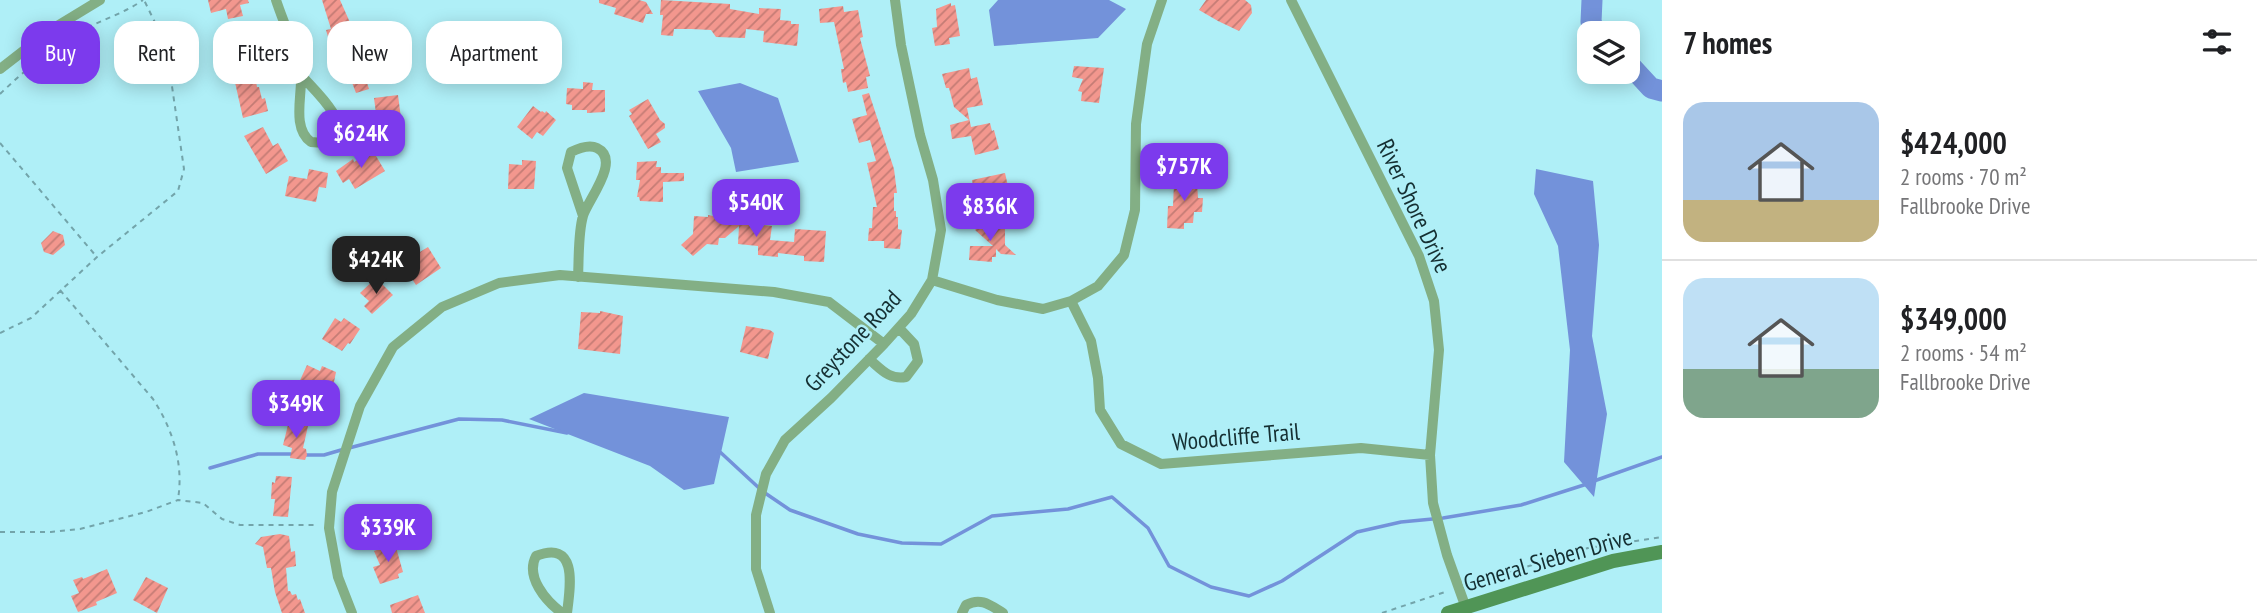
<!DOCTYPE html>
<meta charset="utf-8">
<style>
:root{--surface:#fff;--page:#f6f6f6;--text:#202124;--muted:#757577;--line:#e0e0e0;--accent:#7c3aed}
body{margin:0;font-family:"PT Sans Narrow",sans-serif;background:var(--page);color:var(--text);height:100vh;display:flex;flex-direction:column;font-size:26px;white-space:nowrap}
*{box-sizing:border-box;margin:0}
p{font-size:23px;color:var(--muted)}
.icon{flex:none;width:38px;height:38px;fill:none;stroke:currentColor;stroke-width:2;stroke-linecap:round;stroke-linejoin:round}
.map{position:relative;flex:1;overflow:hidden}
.details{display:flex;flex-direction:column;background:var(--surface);width:595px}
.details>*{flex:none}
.banner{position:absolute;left:21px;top:21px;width:665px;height:63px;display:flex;gap:14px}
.controls{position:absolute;left:1577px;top:21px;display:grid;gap:14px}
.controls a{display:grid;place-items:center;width:63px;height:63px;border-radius:14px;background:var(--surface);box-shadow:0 4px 18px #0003;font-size:35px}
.price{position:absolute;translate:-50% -60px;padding:0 16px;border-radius:14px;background:var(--accent);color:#fff;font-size:23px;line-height:46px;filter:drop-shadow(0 2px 4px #0008)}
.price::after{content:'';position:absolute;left:50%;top:42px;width:21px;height:16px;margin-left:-10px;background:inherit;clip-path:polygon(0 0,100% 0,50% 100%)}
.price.on{background:#222;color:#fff}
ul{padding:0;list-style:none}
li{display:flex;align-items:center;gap:21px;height:175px;padding:0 21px}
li+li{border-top:2px solid var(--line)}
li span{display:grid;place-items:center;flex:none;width:196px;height:140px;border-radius:21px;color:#555}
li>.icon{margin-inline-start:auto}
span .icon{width:84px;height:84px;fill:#fffc;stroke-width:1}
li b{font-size:30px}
h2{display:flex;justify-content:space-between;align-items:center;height:84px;padding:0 21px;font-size:30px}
.tag{padding:0 24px;border-radius:21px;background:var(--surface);box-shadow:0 4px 18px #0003;font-size:24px;line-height:63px}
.tag.on{background:var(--accent);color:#fff}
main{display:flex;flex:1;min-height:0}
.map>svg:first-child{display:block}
</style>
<main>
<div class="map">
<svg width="1662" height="613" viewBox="0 0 1662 613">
<defs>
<pattern id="building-hatch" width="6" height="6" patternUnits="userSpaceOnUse" patternTransform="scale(1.75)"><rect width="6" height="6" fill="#f3978e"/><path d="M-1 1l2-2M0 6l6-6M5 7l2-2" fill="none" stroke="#c47c75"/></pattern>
</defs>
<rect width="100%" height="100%" fill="#afeff7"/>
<path fill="#7392da" d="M998,0H1109L1126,9L1098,38L994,46L989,10Z
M740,83L778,98L799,162L736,172L731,148L698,91Z
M1536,169L1593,181L1599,245L1592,336L1607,414L1594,497L1564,462L1570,350L1558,246L1534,194Z
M584,393L729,417L714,484L684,490L650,466L529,419Z"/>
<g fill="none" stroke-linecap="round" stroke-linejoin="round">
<path stroke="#7392da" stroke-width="3.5" d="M349,448L459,419L502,420L567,433
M719,451L759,488
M304,455H324L341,450
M210,468L258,454H293
M1594,481L1662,457
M765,493L790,510L858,534L902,543L941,544L992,516L1068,509L1112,497L1148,528L1169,566L1211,587L1249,596L1282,581L1357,532L1401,522L1443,518L1521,505L1587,484"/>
<path stroke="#7392da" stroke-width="21" d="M1592,0L1591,22L1596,33
M1628,63L1651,88L1662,91"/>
</g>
<path fill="url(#building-hatch)" d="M208,0H248L249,3L240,5L243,16L228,19L226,9L211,13Z
M322,0H340L352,27L360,24L376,61L384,58L387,69L365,76L369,89L356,93L348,72L358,68L354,56V43L332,50L326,30L331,29Z
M599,0H639L646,2L653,14H646L643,23L614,14L616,8L599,3Z
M661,0L730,4V9L759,14V8L781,9L780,20L791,21V24H799L797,46L763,42L764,31L746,29L745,38L716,37L711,30L691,29H674L673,36L661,35L663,15H660Z
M1206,0H1245L1251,5L1252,13L1239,31L1218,21L1199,10Z
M951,3V6L955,5L960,36L949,38L950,44L935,46L932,28L937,27L936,9Z
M843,6L844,12L858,10L863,37L860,38L870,76L866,77L868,88L848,92L846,82L843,83L841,69H844L834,22L820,23L819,9Z
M244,35L247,43L254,40L260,62L253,65L257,87H259L262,99L265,98L268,111L243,118L232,69L229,70L221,43Z
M1074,66L1104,68L1099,103L1081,101L1082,92L1078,91L1083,79L1072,77Z
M969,68L971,79L977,77L983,105L967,108L971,127L990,123L992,131L994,130L999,149L975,155L971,136L952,139L950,125L969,120L954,107L949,88H946L942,74Z
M583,82L593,83L592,90H605V112L587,113V110H572V105L566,104L567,88L583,89Z
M869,93L894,169L897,193H894V211H896V217H898V229L902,230L900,249L884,248V241H868L869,228H872L873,207H877L867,163L876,161L870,140L859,143L852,119L867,115L862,95Z
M398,95L402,126L397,127L398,137L375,141L373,122L377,121L374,98Z
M648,99L660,120L665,124V128L656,134L661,142L648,149L629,116L632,114L629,110Z
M533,106L541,112L542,111L545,113L546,111L556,120L543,136L537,132L532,139L517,127Z
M263,127L273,146L278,143L288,161L266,174L244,136Z
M373,151L385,171L355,189L349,179L343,183L336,171L353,159L354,162Z
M522,160L536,161L534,189H508L509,164L522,165Z
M657,161L656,167H661V173H684V181L663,182V202L640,201L639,197H637L640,180H636L637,162Z
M309,169L328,173L326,188L319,187L316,202L285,196L289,176L307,179Z
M1005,173L1012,204L977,211L972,180Z
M1183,176L1192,177V181L1197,182L1198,198H1203L1202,212H1194L1193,223H1184V229L1167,228L1168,206H1173L1174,183H1177V178H1182Z
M708,215L728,219V222L772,226L770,240L794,242L795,229L826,231L824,262L804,261V256L778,253V257L758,255V246L738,244L739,226L725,238H719L718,245L707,244L693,256L681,245L693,234L694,216L708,217Z
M1005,223V245L1016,255L1001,254L996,249V257H992V262L969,260L970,246H993L975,230L981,224Z
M53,231L63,235L65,245L53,255L44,252L41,243Z
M428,247L441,268L416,285L408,273L413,270L407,260Z
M376,278L393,295L372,314L364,306L369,301L360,293Z
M600,311L623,316L620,354L578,349L581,312L600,313Z
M335,318L341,322L344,318L360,329L350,344L348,343L342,351L322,339Z
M746,326L770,330L774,333L768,359L740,352Z
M307,365L320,371L322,366L336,372L334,382L325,400L297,387Z
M289,421L308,426L303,448L306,449L307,455L305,460L290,458L292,448L283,445Z
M276,476L292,477L288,517L273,516L275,499H271L272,482L275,483Z
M280,534L289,536L291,552L295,551L296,566L286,568L288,591H290L292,595L296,594L298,600L300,599L305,613H282L275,592L271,568H267L263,547L255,544L261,537Z
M395,544L403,572L398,574L399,578L380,584L373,567L380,565L374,551Z
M107,569L117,593L96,602L97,605L78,612L71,596L79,593L73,580L82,577L83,579Z
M146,577L168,588L157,613L133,600Z
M418,595L425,613H392L390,605Z"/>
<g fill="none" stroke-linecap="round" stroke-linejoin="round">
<path stroke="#73a4aa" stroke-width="2" stroke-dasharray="5 5" stroke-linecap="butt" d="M0,94C27,68 56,44 89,27C107,18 126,12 143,0
M0,143L96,256
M60,290L153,399C172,428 184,463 178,499
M0,333L31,318L97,257L178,191L184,169L166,45L144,0
M0,532H51L80,529L146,512L178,500L203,503L222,519L240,525H316
M1470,584L1588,548L1662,537
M1382,613L1448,591"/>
<path stroke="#83af85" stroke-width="10" d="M276,0C282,19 301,62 301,80C301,100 293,129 311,142C319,143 326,143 333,138C352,123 312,88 301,75
M1291,0L1419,256L1434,301L1439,350L1430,455L1433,503L1447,555L1466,608
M0,69L49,31L100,0
M578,277C579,259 578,233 583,216C587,201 622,160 597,148C589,144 579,148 571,152L567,168L583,216
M932,280L997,300L1043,309L1071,301L1098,286L1124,255L1135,210L1136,124L1147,44L1162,0
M1071,301L1091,341L1098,378L1100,410L1121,444L1161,464L1361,448L1430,455
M869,359C881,369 889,380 906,377L918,361L914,344L899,328
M352,613L338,577L329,528L332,492L360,406L393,347L442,307L499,283L560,275L774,292L829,302L884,344
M562,613C546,601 525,577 536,556C579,539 570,588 567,613
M770,613L756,569V515L766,474L785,440L831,398L884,344L911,314L932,280L941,230L933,180L920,135L901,45L895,0
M962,613L966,605C981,597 990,605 1003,613"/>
<path stroke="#509556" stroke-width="14" d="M1448,613L1613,561L1662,552"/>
</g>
<g text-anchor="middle" stroke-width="5" stroke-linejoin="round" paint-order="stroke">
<g font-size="24" fill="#152f32" stroke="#afeff7">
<text transform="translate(1414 206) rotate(65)" y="8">River Shore Drive</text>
<text transform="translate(853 341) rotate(-47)" y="8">Greystone Road</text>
<text transform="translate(1236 437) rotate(-5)" y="8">Woodcliffe Trail</text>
<text transform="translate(1548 560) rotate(-16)" y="8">General Sieben Drive</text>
</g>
</g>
</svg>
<div class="controls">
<a><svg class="icon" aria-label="layers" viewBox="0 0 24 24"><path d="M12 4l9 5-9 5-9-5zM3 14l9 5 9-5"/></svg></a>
</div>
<b class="price" style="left:361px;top:170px">$624K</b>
<b class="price" style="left:1184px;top:203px">$757K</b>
<b class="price" style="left:756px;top:239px">$540K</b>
<b class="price" style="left:990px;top:243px">$836K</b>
<b class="price on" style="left:376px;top:296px">$424K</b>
<b class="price" style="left:296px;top:440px">$349K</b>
<b class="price" style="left:388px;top:564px">$339K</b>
<div class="banner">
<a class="tag on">Buy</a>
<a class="tag">Rent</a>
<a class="tag">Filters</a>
<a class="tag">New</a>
<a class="tag">Apartment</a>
</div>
</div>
<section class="details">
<h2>7 homes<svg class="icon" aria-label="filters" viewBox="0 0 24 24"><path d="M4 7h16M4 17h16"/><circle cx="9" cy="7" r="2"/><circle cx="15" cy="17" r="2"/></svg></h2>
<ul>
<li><span style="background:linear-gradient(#a9c7e8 70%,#c2b280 0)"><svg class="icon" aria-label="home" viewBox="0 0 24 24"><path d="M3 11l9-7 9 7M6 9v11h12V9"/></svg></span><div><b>$424,000</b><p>2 rooms · 70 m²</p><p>Fallbrooke Drive</p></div></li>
<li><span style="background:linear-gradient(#bfe0f5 65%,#7fa58c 0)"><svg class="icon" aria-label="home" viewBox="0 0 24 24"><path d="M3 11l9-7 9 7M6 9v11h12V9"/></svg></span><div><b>$349,000</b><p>2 rooms · 54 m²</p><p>Fallbrooke Drive</p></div></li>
</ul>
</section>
</main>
